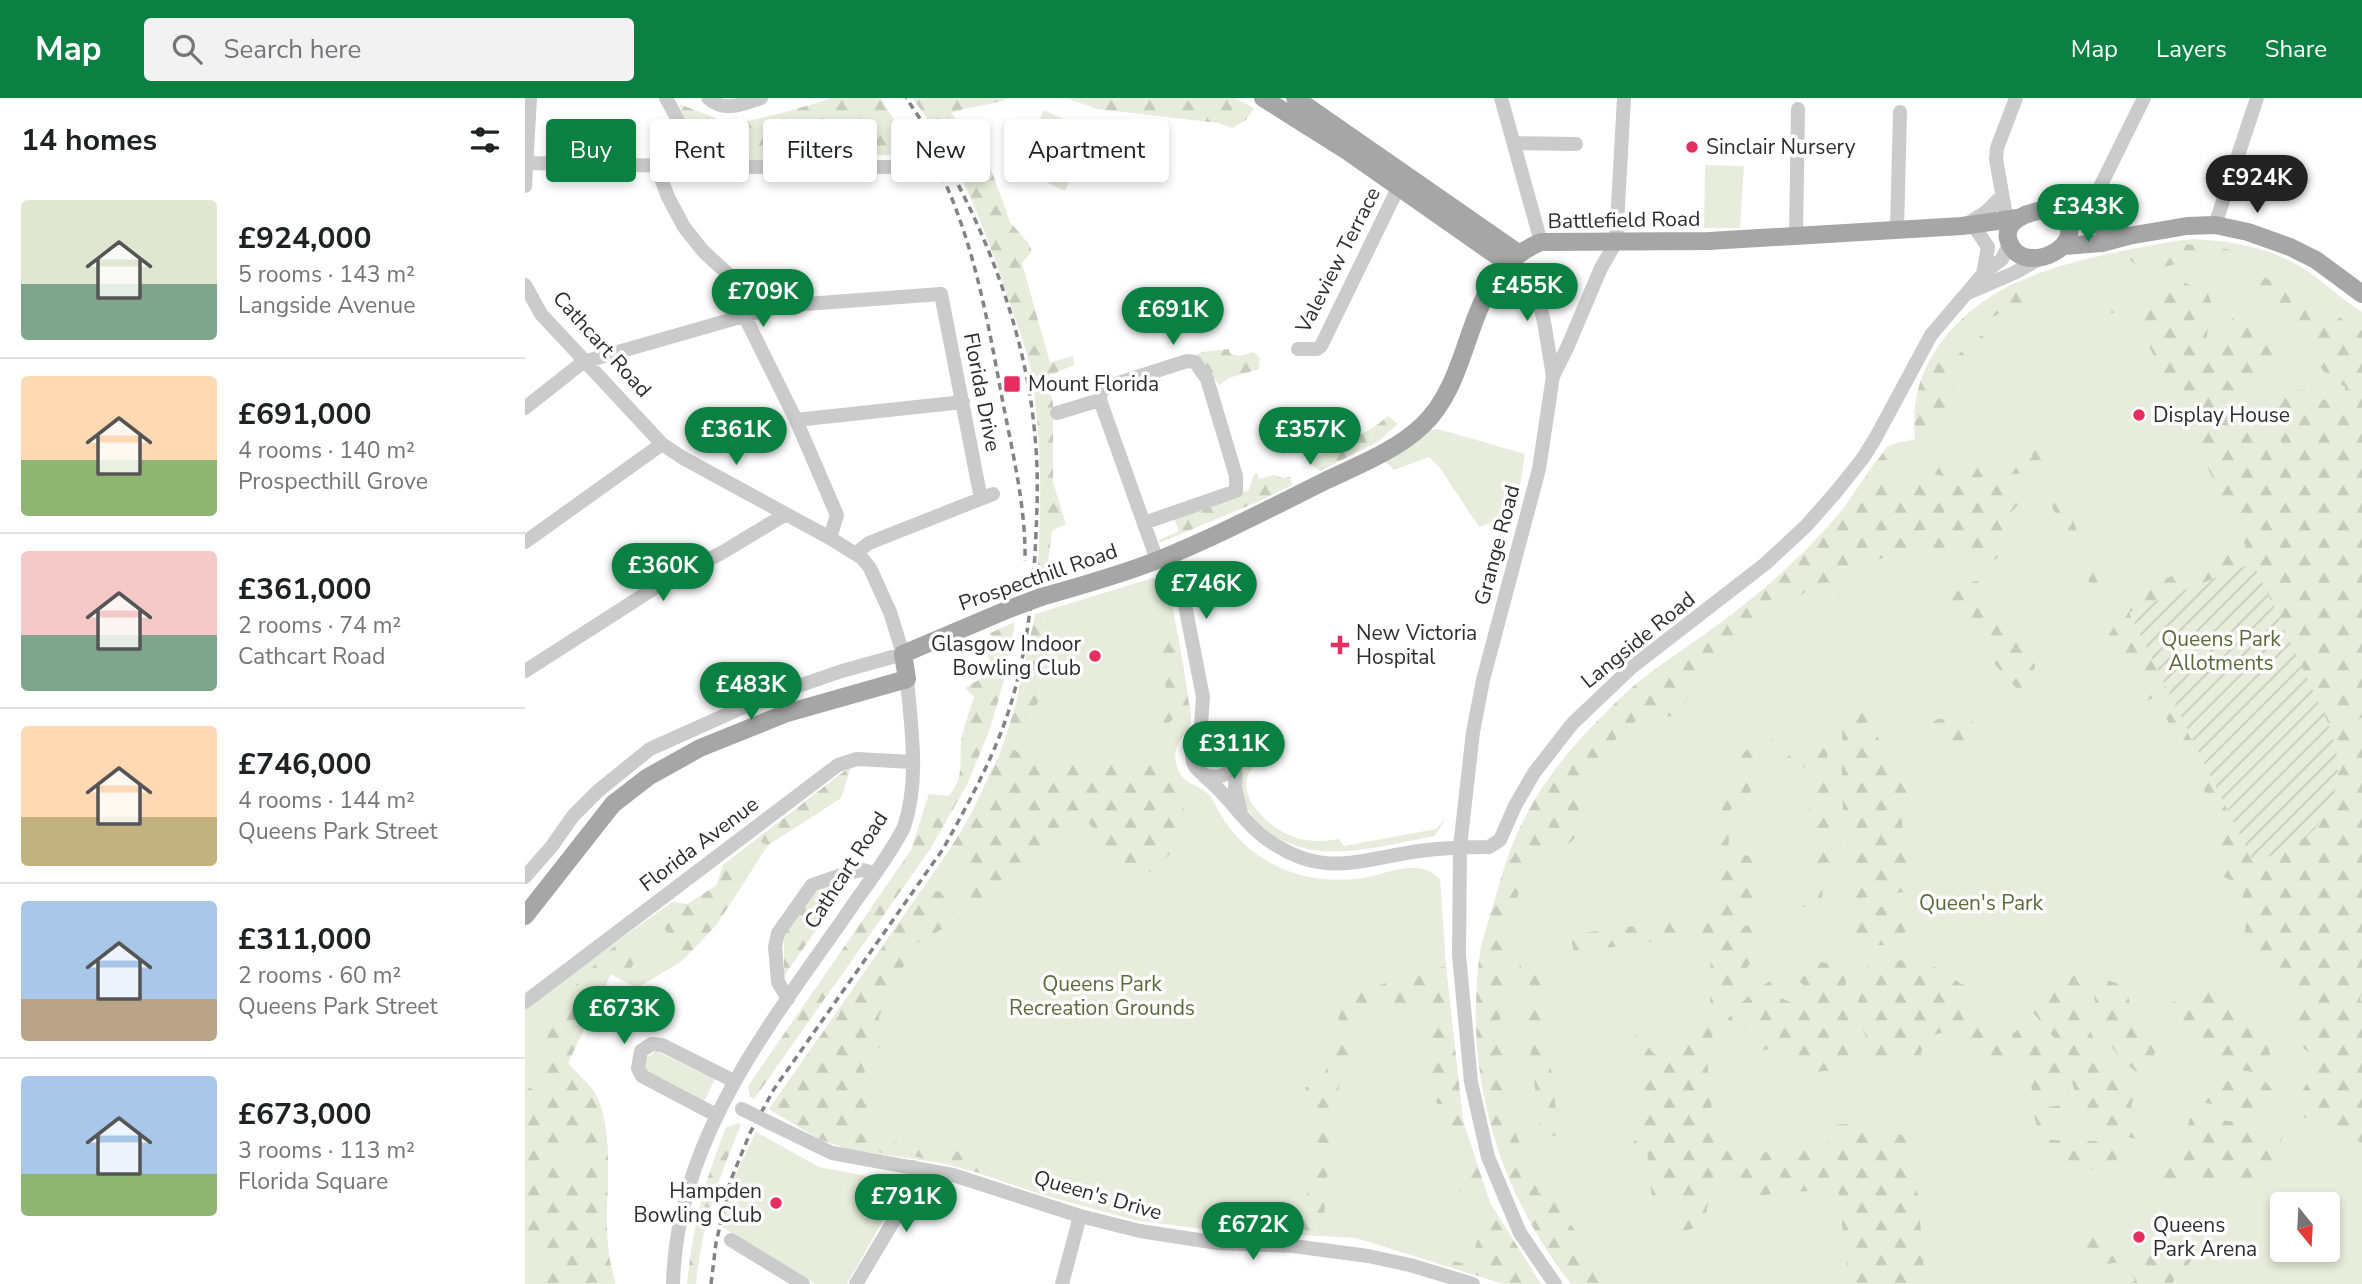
<!DOCTYPE html>
<meta charset="utf-8">
<style>
:root{--surface:#fff;--page:#f2f2f2;--text:#202124;--muted:#757577;--line:#e0e0e0;--accent:#0b8043}
body{margin:0;font-family:"Nunito Sans",sans-serif;background:var(--page);color:var(--text);height:100vh;display:flex;flex-direction:column;font-size:26px;white-space:nowrap}
*{box-sizing:border-box;margin:0}
p{font-size:23px;color:var(--muted)}
.icon{flex:none;width:38px;height:38px;fill:none;stroke:currentColor;stroke-width:2;stroke-linecap:round;stroke-linejoin:round}
.map{position:relative;flex:1;overflow:hidden}
.side{display:flex;flex-direction:column;background:var(--surface);width:525px}
.side>*{flex:none}
.banner{position:absolute;left:21px;top:21px;width:665px;height:63px;display:flex;gap:14px}
.needle{width:46px;rotate:162deg}
.controls{position:absolute;left:1745px;top:1094px;display:grid;gap:14px}
.controls a{display:grid;place-items:center;width:70px;height:70px;border-radius:7px;background:var(--surface);box-shadow:0 4px 10px #0003;font-size:35px}
.price{position:absolute;translate:-50% -60px;padding:0 16px;border-radius:24px;background:var(--accent);color:#fff;font-size:23px;line-height:46px;filter:drop-shadow(0 2px 4px #0008)}
.price::after{content:'';position:absolute;left:50%;top:42px;width:21px;height:16px;margin-left:-10px;background:inherit;clip-path:polygon(0 0,100% 0,50% 100%)}
.price.active{background:#222;color:#fff}
ul{padding:0;list-style:none}
li{display:flex;align-items:center;gap:21px;height:175px;padding:0 21px}
li+li{border-top:2px solid var(--line)}
li span{display:grid;place-items:center;flex:none;width:196px;height:140px;border-radius:7px;color:#555}
li>.icon{margin-inline-start:auto}
span .icon{width:84px;height:84px;fill:#fffc;stroke-width:1}
li b{font-size:30px}
h2{display:flex;justify-content:space-between;align-items:center;height:84px;padding:0 21px;font-size:30px}
.tag{padding:0 24px;border-radius:7px;background:var(--surface);box-shadow:0 4px 10px #0003;font-size:24px;line-height:63px}
.tag.active{background:var(--accent);color:#fff}
header{display:flex;align-items:center;gap:42px;box-sizing:border-box;height:98px;padding:0 35px;background:var(--accent);color:#fff}
header strong{font-size:33px}
nav{display:flex;gap:38px;margin-inline-start:auto;font-size:24px}
.search{width:490px;height:63px;background:var(--page);display:flex;align-items:center;gap:18px;box-sizing:border-box;padding:0 24px;border-radius:7px;color:var(--muted);font-size:26px}
main{display:flex;flex:1;min-height:0}
.map>svg:first-child{display:block}
</style>
<header>
<strong>Map</strong>
<div class="search"><svg class="icon" aria-label="search" viewBox="0 0 24 24"><circle cx="10" cy="10" r="6"/><path d="M15 15l6 6"/></svg>Search here</div>
<nav><a>Map</a><a>Layers</a><a>Share</a></nav>
</header>
<main>
<section class="side">
<h2>14 homes<svg class="icon" aria-label="filters" viewBox="0 0 24 24"><path d="M4 7h16M4 17h16"/><circle cx="9" cy="7" r="2"/><circle cx="15" cy="17" r="2"/></svg></h2>
<ul>
<li><span style="background:linear-gradient(#dfe7d0 60%,#7fa58c 0)"><svg class="icon" aria-label="home" viewBox="0 0 24 24"><path d="M3 11l9-7 9 7M6 9v11h12V9"/></svg></span><div><b>£924,000</b><p>5 rooms · 143 m²</p><p>Langside Avenue</p></div></li>
<li><span style="background:linear-gradient(#ffd9b3 60%,#8fb573 0)"><svg class="icon" aria-label="home" viewBox="0 0 24 24"><path d="M3 11l9-7 9 7M6 9v11h12V9"/></svg></span><div><b>£691,000</b><p>4 rooms · 140 m²</p><p>Prospecthill Grove</p></div></li>
<li><span style="background:linear-gradient(#f6c9c9 60%,#7fa58c 0)"><svg class="icon" aria-label="home" viewBox="0 0 24 24"><path d="M3 11l9-7 9 7M6 9v11h12V9"/></svg></span><div><b>£361,000</b><p>2 rooms · 74 m²</p><p>Cathcart Road</p></div></li>
<li><span style="background:linear-gradient(#ffd9b3 65%,#c2b280 0)"><svg class="icon" aria-label="home" viewBox="0 0 24 24"><path d="M3 11l9-7 9 7M6 9v11h12V9"/></svg></span><div><b>£746,000</b><p>4 rooms · 144 m²</p><p>Queens Park Street</p></div></li>
<li><span style="background:linear-gradient(#a9c7e8 70%,#b9a48a 0)"><svg class="icon" aria-label="home" viewBox="0 0 24 24"><path d="M3 11l9-7 9 7M6 9v11h12V9"/></svg></span><div><b>£311,000</b><p>2 rooms · 60 m²</p><p>Queens Park Street</p></div></li>
<li><span style="background:linear-gradient(#a9c7e8 70%,#8fb573 0)"><svg class="icon" aria-label="home" viewBox="0 0 24 24"><path d="M3 11l9-7 9 7M6 9v11h12V9"/></svg></span><div><b>£673,000</b><p>3 rooms · 113 m²</p><p>Florida Square</p></div></li>
</ul>
</section>
<div class="map">
<svg width="1837" height="1186" viewBox="0 0 1837 1186">
<defs>
<pattern id="forest-firs" width="22" height="20" patternUnits="userSpaceOnUse" patternTransform="scale(1.75)"><rect width="22" height="20" fill="#e7ecdc"/><path d="M5 1l3.5 6h-7zM16 11l3.5 6h-7z" fill="#c6cbbd"/></pattern>
<pattern id="garden-furrows" width="10" height="10" patternUnits="userSpaceOnUse" patternTransform="scale(1.75)"><rect width="10" height="10" fill="#e7ecdc"/><path d="M-1 1l2-2M0 10L10 0M9 11l2-2" fill="none" stroke="#c6cbbd"/></pattern>
</defs>
<rect width="100%" height="100%" fill="#fff"/>
<path fill="#e7ecdc" fill-rule="evenodd" d="M519,12L567,35L540,93L492,70Z
M1180,67L1219,68L1215,130H1179Z
M1667,141C1706,143 1743,149 1776,169C1798,182 1815,201 1837,214V1186H1046C974,1093 936,971 956,853C959,836 965,819 970,802C987,740 1011,689 1056,641C1079,617 1102,592 1129,572C1171,542 1213,514 1251,480C1276,457 1301,433 1321,407C1329,396 1356,352 1365,348C1372,344 1383,343 1390,341C1388,317 1391,296 1401,273C1433,198 1509,172 1583,156C1611,150 1639,144 1667,141ZM1757,1106H1802V1152H1757Z
M913,331L1000,356L995,388L984,418L954,429L915,370L904,359L869,372L858,361L902,333Z
M628,480L637,483L644,491C650,524 657,557 662,591C663,600 667,613 666,622C664,639 643,645 653,671C659,687 670,685 681,694C689,700 696,720 704,729C734,769 782,786 830,781C862,778 890,757 915,781L922,882L937,1022L965,1105L1016,1186H979L831,1140L684,1132L610,1122L518,1097L429,1067L322,1051L294,1041L244,1011L439,731L472,661L487,652L501,630L514,602L520,513Z
M741,661C737,664 730,667 727,670C707,697 744,729 766,738C781,744 798,744 814,741L819,748L911,731L921,720L910,738C849,749 774,775 727,717C713,699 712,689 720,668Z
M326,668L316,700L243,747L192,826L157,863L112,890L85,876L43,965C52,976 69,989 73,1003C95,1061 70,1127 91,1186H0V910L147,804L163,806L192,787L198,767Z
M131,953L190,981L177,1008L123,978L118,963Z
M231,1034L294,1069L368,1083L376,1091L322,1186H290L197,1129L208,1081Z"/>
<path fill="url(#forest-firs)" fill-rule="evenodd" d="M306,0H355L388,52L385,56L182,64L172,59L163,27L154,6L193,21L210,22L212,26C244,18 275,11 306,0Z
M387,0H484C465,8 445,8 426,15L445,39L467,74L485,124L504,146L507,153L497,165L525,265L548,258L549,267L523,278L525,284L522,286L528,304V384L541,426L527,433L521,480L512,488C516,419 518,349 507,281C503,253 492,226 483,200C460,130 433,58 387,0Z
M541,0H710L729,10L721,22L707,30L694,25L572,11Z
M1652,145L1701,151L1752,162L1696,156L1620,173L1603,161Z
M1708,174L1737,178L1767,191L1837,233V619L1828,626L1837,642V895L1835,901L1837,905V1045L1801,1025L1761,1015L1794,969L1784,954L1777,949L1772,937L1765,930L1762,922L1768,903L1760,886L1754,889L1751,887C1739,870 1716,849 1721,826H1714L1712,820L1720,790L1698,778L1699,766L1690,730L1695,722L1640,618L1648,606L1729,765C1780,743 1810,727 1814,666L1604,514L1643,594L1621,603L1583,539L1601,506L1599,497L1721,449L1611,221L1617,220L1625,193L1654,182L1683,195L1690,217L1683,226L1681,252L1688,264L1715,298L1725,320L1731,346L1761,355L1754,339L1753,318L1748,304L1760,291L1780,292L1818,311L1820,289L1798,273L1785,250L1762,221L1736,209L1727,193Z
M1490,185C1495,187 1506,191 1507,197C1513,215 1481,212 1473,216C1463,222 1450,227 1440,235L1431,231L1417,250L1416,260L1425,269C1439,246 1455,235 1481,229L1480,232L1483,235C1443,252 1424,267 1428,316L1420,328L1404,322L1396,338L1391,341C1380,271 1430,214 1490,185Z
M1580,205H1605L1610,215L1609,222L1596,215H1556L1557,211Z
M1708,220L1721,222L1753,241C1754,245 1756,253 1755,257C1755,262 1750,268 1747,271C1729,292 1705,276 1695,256C1694,255 1691,248 1691,246C1689,235 1701,226 1708,220Z
M704,251L705,256L714,258L729,254L735,261L734,271L704,280L694,287L672,257L676,254Z
M863,318L873,326L854,343L795,373L783,363L848,330Z
M1369,346L1364,383L1371,393L1389,392L1391,388L1394,387L1479,388L1500,399L1480,421C1488,440 1479,466 1455,466C1447,466 1442,460 1435,458C1427,456 1415,459 1407,460L1401,444C1382,454 1335,463 1323,480C1319,486 1316,494 1313,500L1309,491L1304,488H1288L1229,534L1163,581L1168,589L1152,618L1133,619L1123,612L1079,652L1048,689L1057,696L1053,717L1059,730C1041,751 1033,755 1007,760L998,781L982,833L975,923L982,964V1004L991,1036L1014,1095L1040,1099L1043,1124C1060,1140 1065,1165 1077,1186H1046C985,1108 950,1012 951,912C952,892 952,870 956,849C960,832 966,815 971,798C979,768 989,738 1005,710C1027,670 1059,636 1091,604C1129,567 1177,542 1218,509C1254,480 1290,446 1319,409C1334,390 1348,369 1362,349Z
M1509,350L1514,354L1522,371C1484,378 1427,386 1391,371L1394,367H1447L1476,363L1492,364L1507,360L1504,353Z
M732,375L734,381L749,377L758,380L765,379L767,387L737,402L634,445V442L654,433L648,419L724,392L729,376Z
M1531,390L1543,410L1583,510L1574,508L1556,463L1520,396Z
M1453,483L1464,504L1510,567L1502,602L1466,562L1425,501L1434,486Z
M520,513L514,602L501,630L488,652L499,656L500,661L628,660V669L642,674L663,719L649,752L627,774L600,772L558,717L517,749L455,815L437,808L432,790L438,781L441,767L421,757C446,719 469,676 483,632C495,594 502,555 510,516Z
M490,524L478,586L466,628L443,685L404,753L229,1001L225,999L223,988L386,752L404,696L424,698C441,677 433,662 437,638C440,625 445,612 449,599L440,590L465,575L467,568L460,550L468,546L465,535Z
M653,537L664,608L637,630L643,600L635,561L637,539Z
M1292,607L1297,609V617C1264,645 1232,661 1222,706L1207,705L1203,751L1226,759L1233,774L1227,813L1211,816L1205,822L1209,829L1234,826C1235,830 1236,833 1237,837C1238,857 1198,899 1185,916L1186,836L1049,854L1045,837L1188,817L1202,793L1191,774L1190,763L1193,756L1191,743L1194,737L1197,705L1203,702L1201,688L1217,680L1216,675L1211,669C1220,649 1223,650 1245,644L1246,639L1267,628L1282,611Z
M1338,612L1382,693L1376,716L1382,765L1379,794L1328,801L1327,772L1330,764C1313,740 1317,647 1318,615Z
M1443,620L1453,628L1456,637L1447,649L1422,652L1405,646L1401,637L1404,626L1413,621Z
M1289,644L1302,646L1304,729L1301,744L1292,745L1293,733L1283,723L1287,671L1256,664L1281,645Z
M326,668L316,700L243,747L231,742Z
M1291,751L1305,752L1306,767L1298,770L1297,808L1278,809L1280,789H1287Z
M201,765L222,780L192,826L157,863L152,849L139,830L147,804L163,806L192,787L198,767Z
M410,775L409,793L417,794L424,787L428,793V815L419,830L389,847L354,918L355,950L333,956L354,1009L360,1012L325,1028L341,1040L457,1057L472,1068L470,1079L389,1058L322,1051L294,1041L244,1011Z
M322,782L324,785L259,878V837L289,793Z
M1377,805L1384,814L1378,847H1332L1330,814Z
M105,836L114,856L106,870L87,873L43,965C52,976 69,989 74,1003C95,1061 70,1127 91,1186H0V1179L18,1180L19,1159L0,1152V986L8,992L38,999L7,964L22,952L12,928L78,858ZM36,1029L51,1030L62,1050L56,1063L40,1069L32,1051Z
M1012,855L1034,1038L1016,1037L993,856Z
M1355,860L1369,864L1381,861L1404,866L1418,873L1436,886L1443,887L1442,900L1447,907L1444,912L1437,914C1456,923 1485,935 1477,960C1470,960 1461,962 1456,957C1451,952 1449,944 1443,939C1439,935 1433,934 1428,934C1409,933 1396,942 1396,961L1386,966L1380,965L1377,961L1374,966L1366,969H1348L1341,962V939L1335,924L1333,903L1339,891L1338,875L1347,861Z
M1297,864L1314,868L1321,883L1320,895L1323,904V911L1332,950L1329,971L1285,974L1280,961L1274,957L1263,959L1248,951L1238,952L1230,940V933L1223,929L1218,934L1207,935L1197,944L1198,928L1210,911L1229,893L1253,878H1257L1259,883L1253,890L1252,898L1271,907H1279L1278,904L1281,896L1277,891L1278,886L1269,882L1268,875L1272,871Z
M921,868L938,1022L965,1105L1016,1186H979L905,1163L906,1158L945,1167L963,1107L955,1098L935,1093C940,1076 948,1059 931,1046L922,1006H913L908,1001L896,970L912,919L859,901L843,907L826,947L807,1014L810,1034L801,1085L798,1138L776,1136L794,1027L780,989H797L816,911L810,904L866,883Z
M1554,870C1559,899 1561,935 1578,960C1587,972 1601,979 1613,987L1606,1008L1617,1033L1610,1041L1572,1030L1558,1021L1539,957L1531,942L1505,911L1531,882Z
M1568,878L1602,888L1609,935H1620L1632,945L1625,978L1621,981C1580,952 1570,928 1568,878Z
M1691,886L1739,930L1745,956L1741,967L1732,975L1717,972L1699,959L1697,963L1691,967L1682,964L1669,953L1666,944L1657,933V925L1647,913L1648,904L1667,901L1670,895Z
M1179,919L1189,931L1182,962L1189,1036L1205,1056L1303,1051L1304,1027L1335,1025L1340,1039L1366,1034L1382,1038L1393,1097L1400,1186H1324L1313,1090L1217,1099L1201,1076L1188,1079L1179,1126L1155,1135L1149,1098L1127,1099L1122,1054L1106,1055L1109,1043L1114,1041L1118,1028L1116,1015L1122,1008L1109,928C1120,934 1121,950 1131,957L1149,951Z
M1500,925L1534,970L1545,996L1508,999L1502,965L1488,944L1487,937Z
M1714,977L1740,983L1754,1001L1743,1014L1674,1004L1692,989Z
M1544,1006C1543,1028 1536,1033 1514,1035L1509,1018L1510,1011Z
M1665,1020L1718,1024L1762,1031L1737,1081L1719,1087L1627,1080L1628,1068L1654,1058Z
M213,1025L216,1027C194,1078 176,1130 171,1186H162C168,1128 179,1084 201,1030Z
M1524,1042L1568,1043L1598,1048L1589,1067L1563,1072L1545,1079C1525,1070 1522,1065 1524,1042Z
M1562,1130L1577,1134L1579,1155L1590,1152L1594,1154L1593,1164C1564,1171 1551,1158 1562,1130Z
M1648,1141L1667,1143C1673,1163 1658,1172 1646,1186H1587L1593,1183L1603,1186L1610,1183L1606,1172L1611,1165L1634,1154L1636,1159L1641,1160Z"/>
<path fill="url(#garden-furrows)" d="M1728,465C1747,504 1765,543 1783,582C1801,621 1825,660 1806,704C1801,716 1792,730 1781,739C1766,751 1746,757 1729,765L1604,514Z"/>
<g fill="none" stroke-linecap="round" stroke-linejoin="round">
<path stroke="#cbcbcb" stroke-width="14" d="M141,0L159,33L160,67
M183,0C199,15 218,6 236,0
M976,0L1016,144
M990,45L1051,46
M1,65L205,69H385
M131,67L143,99L159,129L178,153L203,176L220,219L271,322L312,417L305,440
M0,88L5,0
M1442,126L1461,114L1477,98
M1548,126L1573,93L1619,0
M1690,127L1732,0
M1483,129L1471,61L1472,50L1491,0
M1450,130L1463,149L1458,176
M1372,131L1375,14
M1271,138L1273,11
M982,165L1011,190L1019,224L1028,278L1014,371L958,582L948,634L935,749L934,857L946,984L963,1059L995,1135L1030,1186
M203,176L221,187L265,206
M0,187L16,216L137,346L158,360L305,440L337,460L345,470L365,514L378,556L317,573L241,599L125,651L73,693L48,718L27,748L0,779
M1445,194L1489,175L1518,159
M773,251H792L796,248L878,80
M1028,278L1042,250L1076,170L1091,144L1099,0
M0,310L58,264L254,208L416,196L456,401
M532,315L575,302
M271,322L438,304
M619,425L711,393V378L682,281L670,264L662,263L584,288L576,294L575,302L632,462
M0,444L137,346
M331,455L344,445L468,396
M647,456L660,507L678,599L675,640
M0,573L128,491L198,454L261,416
M667 657a22 22 0 1 1 44 0a22 22 0 1 1-44 0Z
M711,666L710,690L716,715
M679,678C702,695 716,722 739,739C796,782 832,762 894,753C917,750 941,749 964,749L975,742L990,708L1009,675L1047,626L1107,569L1240,466L1281,428L1311,394L1338,360L1351,339L1406,237L1458,176L1477,161L1485,145
M263,901L253,884L250,849L253,835L287,787L325,774L338,772L350,775
M0,904L313,667L332,661L388,664
M191,1017L117,978L113,970L116,953L127,946L137,947L209,983
M243,1024L307,1055L428,1077L555,1118L615,1133L693,1145L768,1148L843,1158L885,1167L948,1186
M206,1142L278,1186
M148,1186C151,1042 244,928 323,814C342,786 364,759 379,729C395,681 386,630 382,581
M331,1186L381,1102L388,1069
M537,1186L555,1118"/>
<path stroke="#a6a6a6" stroke-width="18" d="M738,0L822,53L982,165
M770,0L993,155
M1534,114C1570,144 1503,179 1486,148C1471,122 1510,110 1530,112L1603,138
M1539,148L1577,145L1603,138L1662,128L1690,127L1723,134L1765,149L1791,162L1837,196
M516,499C555,488 595,477 633,462C690,439 746,410 802,382C834,367 872,352 898,327C953,274 936,177 1016,144L1184,143L1437,128L1493,120
M0,818L88,706L123,679L175,650L262,615L382,581L378,556L484,511"/>
<path stroke="#838383" stroke-width="3.5" stroke-dasharray="7 5" stroke-linecap="butt" d="M406,56C448,134 462,220 478,305C488,357 501,410 500,463
M186,1186L191,1145L205,1084L225,1035L249,991L418,751C443,706 468,661 484,612C500,562 507,507 510,455C512,416 514,378 510,339C501,223 447,94 381,0"/>
<path stroke="#cbcbcb" stroke-width="14" d="M217,1011L243,1024"/>
<path stroke="#a6a6a6" stroke-width="18" d="M484,511L516,499"/>
</g>
<g fill="#e62f5f" stroke="#fff" stroke-width="2.5">
<circle cx="1167" cy="49" r="7"/>
<rect x="478" y="277" width="18" height="18" rx="3.5"/>
<circle cx="1614" cy="317" r="7"/>
<path d="M811.5 536.5h7v7h7v7h-7v7h-7v-7h-7v-7h7z"/>
<circle cx="570" cy="558" r="7"/>
<circle cx="251" cy="1105" r="7"/>
<circle cx="1614" cy="1139" r="7"/>
</g>
<g text-anchor="middle" stroke-width="7" stroke-linejoin="round" paint-order="stroke">
<g font-size="21" fill="#2e2e2e" stroke="#fff" text-anchor="start">
<text x="1181" y="56">Sinclair Nursery</text>
<text x="503" y="293">Mount Florida</text>
<text x="1628" y="324">Display House</text>
<text x="831" y="542">New Victoria<tspan x="831" dy="24">Hospital</tspan></text>
<text x="556" y="553" text-anchor="end">Glasgow Indoor<tspan x="556" dy="24">Bowling Club</tspan></text>
<text x="237" y="1100" text-anchor="end">Hampden<tspan x="237" dy="24">Bowling Club</tspan></text>
<text x="1628" y="1134">Queens<tspan x="1628" dy="24">Park Arena</tspan></text>
</g>
<g font-size="21" fill="#2e2e2e" stroke="#fff">
<text transform="translate(1099 122) rotate(-1)" y="7">Battlefield Road</text>
<text transform="translate(813 162) rotate(-63)" y="7">Valeview Terrace</text>
<text transform="translate(77 246) rotate(48)" y="7">Cathcart Road</text>
<text transform="translate(457 294) rotate(79)" y="7">Florida Drive</text>
<text transform="translate(972 447) rotate(-75)" y="7">Grange Road</text>
<text transform="translate(513 479) rotate(-19)" y="7">Prospecthill Road</text>
<text transform="translate(1113 542) rotate(-39)" y="7">Langside Road</text>
<text transform="translate(174 746) rotate(-37)" y="7">Florida Avenue</text>
<text transform="translate(321 772) rotate(-57)" y="7">Cathcart Road</text>
<text transform="translate(573 1097) rotate(16)" y="7">Queen's Drive</text>
</g>
<g font-size="21" fill="#5a6a3b" stroke="#fff">
<text x="1696" y="548">Queens Park<tspan x="1696" dy="24">Allotments</tspan></text>
<text x="1456" y="812">Queen's Park</text>
<text x="577" y="893">Queens Park<tspan x="577" dy="24">Recreation Grounds</tspan></text>
</g>
</g>
</svg>
<div class="controls">
<a><svg class="needle" viewBox="-14 -14 28 28"><path d="M0-13l5 13h-10z" fill="#e53935"/><path d="M0 13l5-13h-10z" fill="#757577"/></svg></a>
</div>
<b class="price active" style="left:1732px;top:117px">£924K</b>
<b class="price" style="left:1563px;top:146px">£343K</b>
<b class="price" style="left:1002px;top:225px">£455K</b>
<b class="price" style="left:238px;top:231px">£709K</b>
<b class="price" style="left:648px;top:249px">£691K</b>
<b class="price" style="left:211px;top:369px">£361K</b>
<b class="price" style="left:785px;top:369px">£357K</b>
<b class="price" style="left:138px;top:505px">£360K</b>
<b class="price" style="left:681px;top:523px">£746K</b>
<b class="price" style="left:226px;top:624px">£483K</b>
<b class="price" style="left:709px;top:683px">£311K</b>
<b class="price" style="left:99px;top:948px">£673K</b>
<b class="price" style="left:381px;top:1136px">£791K</b>
<b class="price" style="left:728px;top:1164px">£672K</b>
<div class="banner">
<a class="tag active">Buy</a>
<a class="tag">Rent</a>
<a class="tag">Filters</a>
<a class="tag">New</a>
<a class="tag">Apartment</a>
</div>
</div>
</main>
